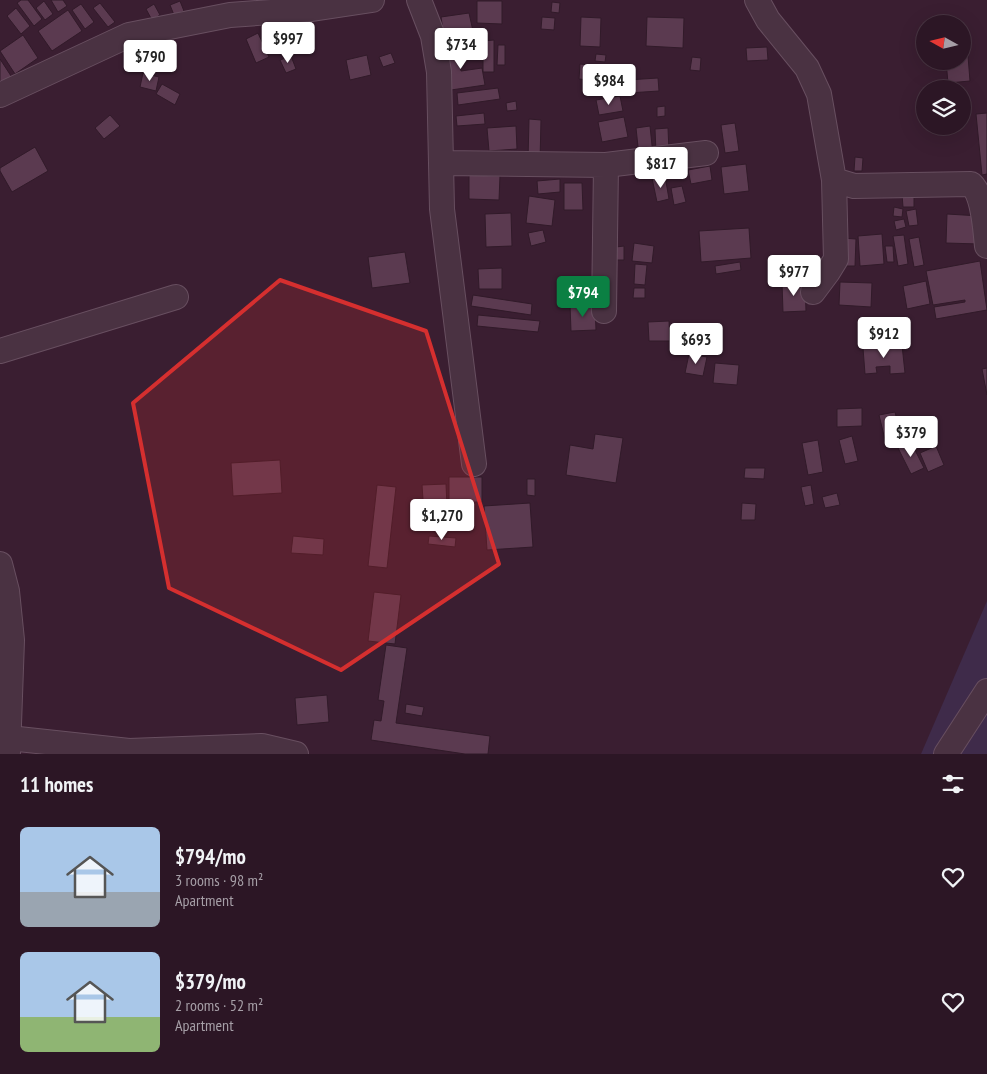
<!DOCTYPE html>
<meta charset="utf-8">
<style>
:root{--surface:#2c1625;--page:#341f2d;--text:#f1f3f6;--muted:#a69fa7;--line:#483542;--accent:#0b8043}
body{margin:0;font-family:"PT Sans Narrow",sans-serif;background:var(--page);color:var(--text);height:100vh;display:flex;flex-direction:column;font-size:19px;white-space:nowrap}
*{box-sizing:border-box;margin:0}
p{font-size:16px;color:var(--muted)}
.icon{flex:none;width:28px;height:28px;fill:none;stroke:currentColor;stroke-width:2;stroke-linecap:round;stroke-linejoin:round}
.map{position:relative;height:754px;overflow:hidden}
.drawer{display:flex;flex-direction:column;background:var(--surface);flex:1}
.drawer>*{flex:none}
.needle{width:32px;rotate:278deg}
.buttons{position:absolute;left:916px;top:15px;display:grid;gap:10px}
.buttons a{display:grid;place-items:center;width:55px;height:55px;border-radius:50%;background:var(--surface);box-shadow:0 5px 20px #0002,0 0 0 1px var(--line);font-size:25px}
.price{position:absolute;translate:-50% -42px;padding:0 11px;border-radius:5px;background:#fff;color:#222;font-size:16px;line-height:32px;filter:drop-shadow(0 1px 2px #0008)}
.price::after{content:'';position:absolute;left:50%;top:30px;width:15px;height:11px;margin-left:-8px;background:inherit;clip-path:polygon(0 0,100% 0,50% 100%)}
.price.selected{background:var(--accent);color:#fff}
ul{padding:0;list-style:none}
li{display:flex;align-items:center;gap:15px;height:125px;padding:0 20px}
li span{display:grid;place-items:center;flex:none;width:140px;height:100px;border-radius:8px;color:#555}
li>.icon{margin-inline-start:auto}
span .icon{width:60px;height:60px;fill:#fffc;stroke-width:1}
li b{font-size:21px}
h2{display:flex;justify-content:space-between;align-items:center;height:60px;padding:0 20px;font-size:21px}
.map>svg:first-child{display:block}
</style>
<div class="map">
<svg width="987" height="754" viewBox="0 0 987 754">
<rect width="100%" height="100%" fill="#3a1e31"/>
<path fill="#3f2b4a" d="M987,601V754H921Z"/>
<path fill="#5b3a50" stroke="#311a29" d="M21,0H28L42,19L34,26L17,3Z
M51,0H63L67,6L58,12Z
M44,1L53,14L45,20L36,8Z
M180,1L184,11L174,15L170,5Z
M477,1H502V24L477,23Z
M552,2L560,3L559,13L551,12Z
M100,3L115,22L108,27L93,8Z
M81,4L94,22L85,29L72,10Z
M154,4L160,15L152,20L146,9Z
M16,8L30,26L21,34L7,16Z
M68,10L82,31L52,51L38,31Z
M469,13L473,31L444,36L441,17Z
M542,17L555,18L554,30L541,29Z
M581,17L601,18L600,47L580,46Z
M647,17L684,18L683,48L646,46Z
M258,33L269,57L256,63L246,39Z
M23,35L38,58L15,74L0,51Z
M455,40L461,71L482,68L485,85L451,90L444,43Z
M494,40V72H483V41Z
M461,44H468L469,58L462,59Z
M498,45H505V65H497Z
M767,47L768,60L747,61L746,48Z
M391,53L395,63L383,67L379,57Z
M596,54L606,55L605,62L595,61Z
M367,55L371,75L350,80L346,60Z
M291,56L296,69L286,73L280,60Z
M962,56H968L970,81L948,83L946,61H962Z
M692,57L701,58L700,71L690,70Z
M0,59L13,79L3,85L0,80Z
M580,64L601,66L599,81L579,79Z
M143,73L159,77L156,91L140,87Z
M658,78L659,91L628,93L627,80Z
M604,79L626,81L625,93L603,91Z
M162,84L180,94L175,105L156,94Z
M498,88L500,99L458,105L457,93Z
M620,96L623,111L599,115L596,100Z
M516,101L517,110L507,111L506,103Z
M665,106V116L657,117V107Z
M484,113L485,124L457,126L456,116Z
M987,113V174L982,175L976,114Z
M110,115L120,126L104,139L95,128Z
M624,117L628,137L602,142L598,122Z
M529,119L541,120L540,161L528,160Z
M735,123L739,151L725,153L721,125Z
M516,126L517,149L489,151L487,128Z
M650,126L653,155L639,156L636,128Z
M668,128L669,152L656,153L655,129Z
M35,147L48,171L12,192L0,171V168Z
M855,157L863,158L862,171H854Z
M746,164L749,191L724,194L721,167Z
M710,166L712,180L691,184L688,170Z
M469,175L500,176L499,200L469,199Z
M665,176L669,199L657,202L652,178Z
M560,179V192L538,194L537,181Z
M564,183H582L583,210H564Z
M682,186L686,202L674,205L671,188Z
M902,194H914V207H903Z
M529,196L555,200L552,226L526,223Z
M894,207L903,209L902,217L893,216Z
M916,209L918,225L909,226L906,211Z
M511,213L512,246L486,247L485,214Z
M947,214L980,216L979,244L946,243Z
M904,219L906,227L896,230L894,221Z
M749,228L751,258L701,262L699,231Z
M543,230L546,242L531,246L528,233Z
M882,234L884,264L860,266L858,236Z
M904,235L908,264L898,266L893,236Z
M919,237L924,265L914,267L909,239Z
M842,238L856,239L855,266H842Z
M634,243L654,246L652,263L632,261Z
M624,246V260H616V247Z
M885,246H893L894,262H887Z
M405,252L410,283L372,288L368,257Z
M980,261L987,310L936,319L934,307L965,302V300L933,305L926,271Z
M740,262L741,270L716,274L715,266Z
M635,264L647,265L645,285L634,284Z
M502,268V289H479L478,269Z
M926,281L930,304L907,309L903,286Z
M805,282L806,311L783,312L782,283Z
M840,282L872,283L871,307L839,305Z
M634,288H645V298H633Z
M473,295L532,304L531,315L471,306Z
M595,304L596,330L571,331L570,305Z
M478,315L540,321L538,332L477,326Z
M669,321L670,341H649L648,322Z
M902,345L905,373L890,374V366L876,367L877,373L865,374L863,348Z
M689,354L707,357L703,376L685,373Z
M715,363L739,365L737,385L713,383Z
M987,368V395L982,369Z
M862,408V426L837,427V409Z
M895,412L902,440L886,444L879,415Z
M595,434L623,438L616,483L566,475L570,445L593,449Z
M852,436L858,461L845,464L839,440Z
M818,440L823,472L808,475L802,443Z
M911,442L924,468L911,474L898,448Z
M936,446L944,465L928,472L920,453Z
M280,460L282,493L233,496L231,463Z
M745,468H765L764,479L744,478Z
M449,477H482V502H449Z
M527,479H535V496L527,495Z
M446,484L448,527L425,529L422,485Z
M377,485L396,487L387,568L368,566Z
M811,485L814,504L805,506L801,487Z
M837,493L840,505L825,508L822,497Z
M530,503L533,547L487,550L484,506Z
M742,503L756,504L755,520H741Z
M452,507L464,508L462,530L450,529Z
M293,536L324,539L323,555L291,553Z
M429,536L456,538L455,547L428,544Z
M374,592L401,595L395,644L368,641Z
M386,645L407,648L396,723L490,736L488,754H465L371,740L374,720L381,721L384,701L378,700Z
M327,695L329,722L297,725L295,698Z
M406,704L424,707L422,716L405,713Z"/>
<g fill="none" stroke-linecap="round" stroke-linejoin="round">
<defs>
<path id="minor" d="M419,0L433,36L439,72L442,209L474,464
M757,0L768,20L807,68L819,94L834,180L836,259L828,272L813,292
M0,95L129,35L230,15L312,9L372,0
M441,163L606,165L706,153
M834,180L854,186L971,184C984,195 985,229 987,246
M604,311L606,165
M0,351L176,297
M0,564L7,591L12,640L8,752
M0,736L9,738L129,751L262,746L296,754
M946,754L987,691"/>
</defs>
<use href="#minor" stroke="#684f60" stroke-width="26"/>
<use href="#minor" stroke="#4a3242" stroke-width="24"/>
</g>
<path fill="#d52f2f" fill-opacity="0.2" stroke="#d52f2f" stroke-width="4" stroke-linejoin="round" d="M280,280L426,331L499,564L341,670L169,588L133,403Z"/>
</svg>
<div class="buttons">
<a><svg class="needle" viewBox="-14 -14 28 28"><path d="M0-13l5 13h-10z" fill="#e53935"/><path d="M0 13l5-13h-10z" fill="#a69fa7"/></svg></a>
<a><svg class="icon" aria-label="layers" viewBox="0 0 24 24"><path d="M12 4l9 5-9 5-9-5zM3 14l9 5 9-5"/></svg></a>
</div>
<b class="price" style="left:288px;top:64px">$997</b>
<b class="price" style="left:461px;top:70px">$734</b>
<b class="price" style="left:150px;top:82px">$790</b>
<b class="price" style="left:609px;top:106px">$984</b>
<b class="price" style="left:661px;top:189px">$817</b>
<b class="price" style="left:794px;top:297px">$977</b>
<b class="price selected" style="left:583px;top:318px">$794</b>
<b class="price" style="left:884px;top:359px">$912</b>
<b class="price" style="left:696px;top:365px">$693</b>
<b class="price" style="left:911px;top:458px">$379</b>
<b class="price" style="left:442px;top:541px">$1,270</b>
</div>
<section class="drawer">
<h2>11 homes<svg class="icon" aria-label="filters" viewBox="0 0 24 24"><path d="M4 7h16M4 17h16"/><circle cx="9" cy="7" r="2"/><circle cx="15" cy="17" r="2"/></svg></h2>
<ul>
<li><span style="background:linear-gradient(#a9c7e8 65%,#9aa5b1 0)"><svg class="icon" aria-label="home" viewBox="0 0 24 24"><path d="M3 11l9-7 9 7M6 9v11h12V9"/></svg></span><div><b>$794/mo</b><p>3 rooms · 98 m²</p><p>Apartment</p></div><svg class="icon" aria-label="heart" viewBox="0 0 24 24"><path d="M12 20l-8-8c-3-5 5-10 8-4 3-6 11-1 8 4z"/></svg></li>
<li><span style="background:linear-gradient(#a9c7e8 65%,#8fb573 0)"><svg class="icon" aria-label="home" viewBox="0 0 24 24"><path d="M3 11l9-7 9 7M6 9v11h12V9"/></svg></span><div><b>$379/mo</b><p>2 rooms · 52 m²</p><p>Apartment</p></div><svg class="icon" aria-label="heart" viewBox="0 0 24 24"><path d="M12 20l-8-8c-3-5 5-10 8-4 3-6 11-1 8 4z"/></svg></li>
</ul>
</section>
